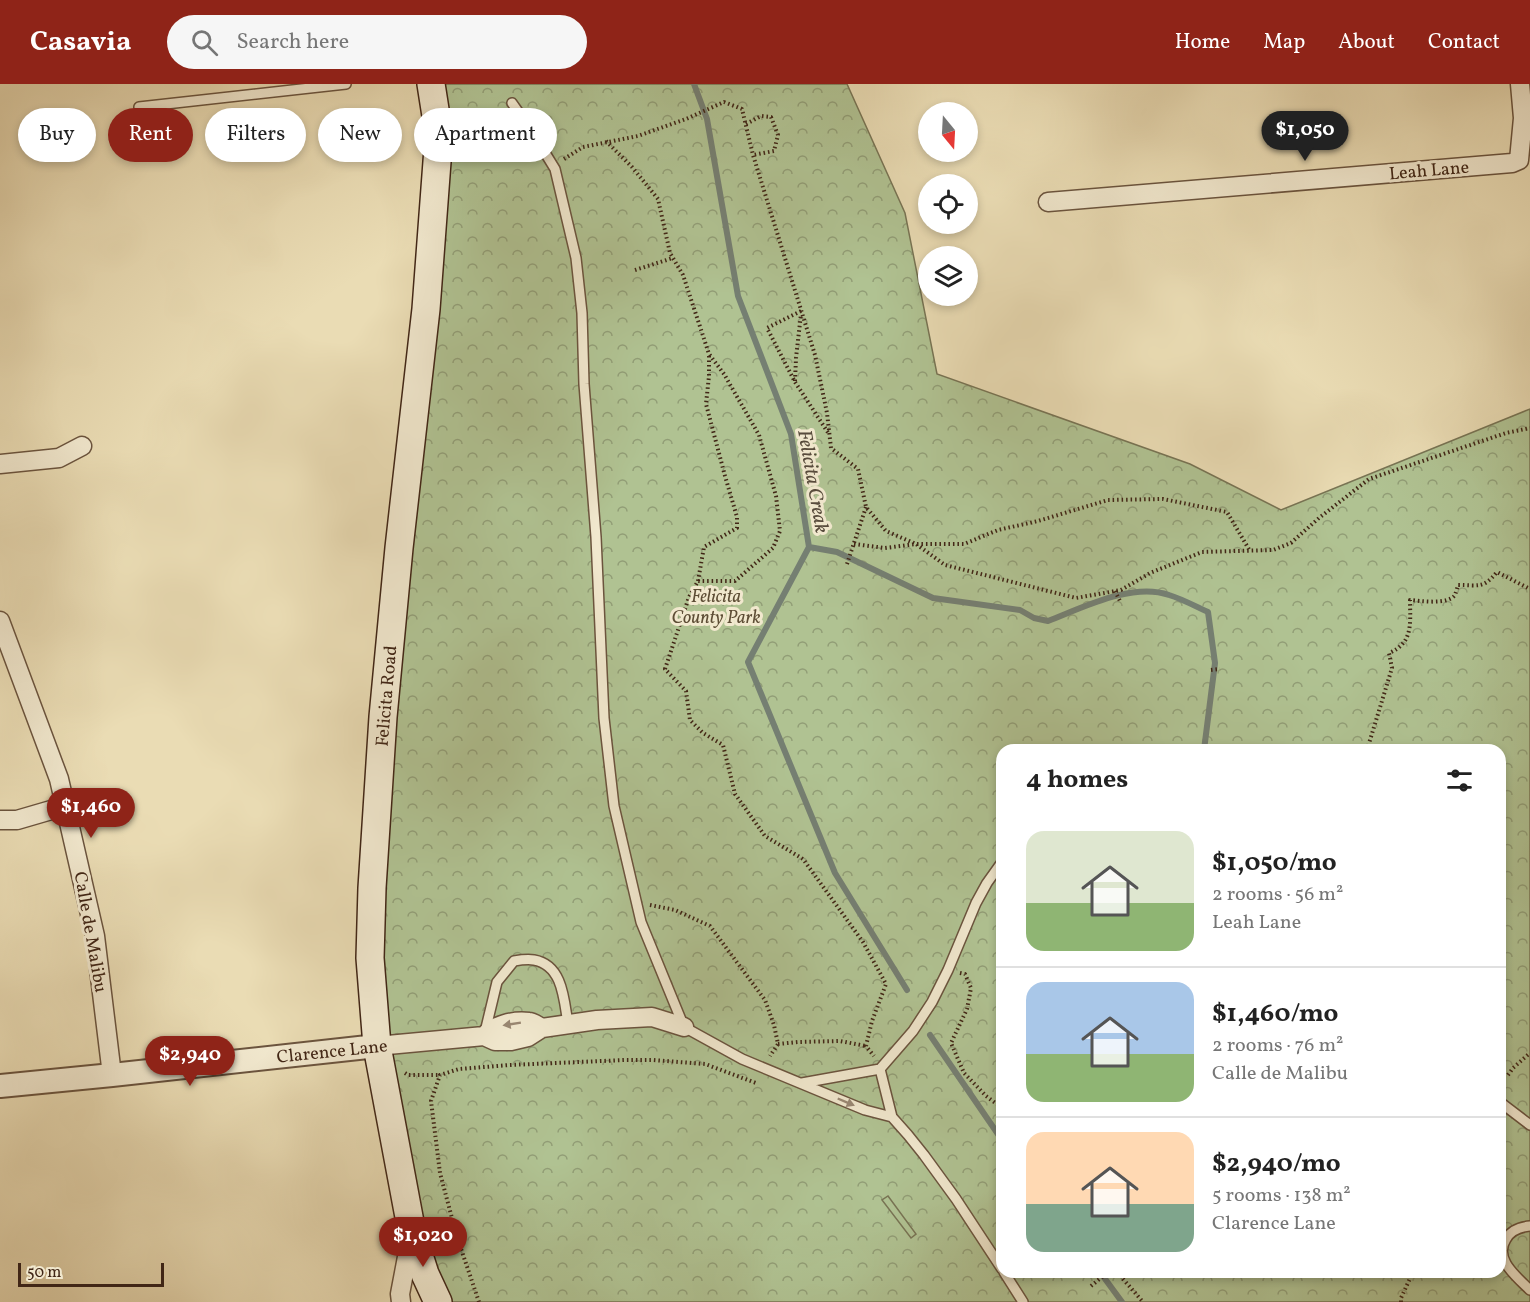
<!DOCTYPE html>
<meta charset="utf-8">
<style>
:root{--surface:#fff;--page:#f6f6f6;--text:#222;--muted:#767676;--line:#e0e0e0;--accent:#8f2418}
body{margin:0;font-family:Vollkorn,serif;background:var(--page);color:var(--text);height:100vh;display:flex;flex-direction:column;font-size:22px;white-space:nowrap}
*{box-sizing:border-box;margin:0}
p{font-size:20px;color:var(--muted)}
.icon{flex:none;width:33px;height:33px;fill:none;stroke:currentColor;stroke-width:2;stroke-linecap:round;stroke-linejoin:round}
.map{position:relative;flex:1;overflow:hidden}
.panel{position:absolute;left:996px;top:660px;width:510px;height:534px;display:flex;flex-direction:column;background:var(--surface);border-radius:18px;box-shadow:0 3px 9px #0003}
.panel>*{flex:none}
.top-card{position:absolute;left:18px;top:24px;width:570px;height:54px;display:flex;gap:12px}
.needle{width:39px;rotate:162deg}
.fabs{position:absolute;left:918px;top:18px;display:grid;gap:12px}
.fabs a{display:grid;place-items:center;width:60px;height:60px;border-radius:50%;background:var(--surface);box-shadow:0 3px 9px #0003;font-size:30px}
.scale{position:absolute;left:18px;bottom:15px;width:146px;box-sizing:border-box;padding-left:6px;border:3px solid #412616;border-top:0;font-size:16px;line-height:21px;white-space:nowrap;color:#412616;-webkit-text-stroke:4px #f1e8ce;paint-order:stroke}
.price{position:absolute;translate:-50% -51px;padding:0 14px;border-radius:21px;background:var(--accent);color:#fff;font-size:20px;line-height:39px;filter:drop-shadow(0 2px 3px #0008)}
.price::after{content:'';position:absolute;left:50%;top:36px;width:18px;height:14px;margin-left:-9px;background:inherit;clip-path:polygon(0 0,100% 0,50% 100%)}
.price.active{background:#222;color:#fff}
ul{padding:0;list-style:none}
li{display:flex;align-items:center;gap:18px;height:150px;padding:0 30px}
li+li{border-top:2px solid var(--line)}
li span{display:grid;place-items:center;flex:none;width:168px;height:120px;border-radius:18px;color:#555}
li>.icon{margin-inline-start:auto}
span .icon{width:72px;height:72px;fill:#fffc;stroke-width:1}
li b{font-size:26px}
h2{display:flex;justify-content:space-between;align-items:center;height:72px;padding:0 30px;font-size:26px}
.tag{padding:0 21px;border-radius:27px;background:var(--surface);box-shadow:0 3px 9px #0003;font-size:21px;line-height:54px}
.tag.active{background:var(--accent);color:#fff}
header{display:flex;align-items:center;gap:36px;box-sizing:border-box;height:84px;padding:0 30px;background:var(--accent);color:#fff}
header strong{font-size:28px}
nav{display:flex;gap:33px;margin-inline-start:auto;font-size:21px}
.search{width:420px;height:54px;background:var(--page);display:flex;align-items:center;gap:15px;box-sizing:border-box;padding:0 21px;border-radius:33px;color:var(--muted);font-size:22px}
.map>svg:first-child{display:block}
</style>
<header>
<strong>Casavia</strong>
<div class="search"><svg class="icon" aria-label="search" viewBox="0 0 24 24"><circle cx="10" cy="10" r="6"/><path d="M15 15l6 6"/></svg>Search here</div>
<nav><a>Home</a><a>Map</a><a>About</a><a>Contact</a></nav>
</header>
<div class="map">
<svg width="1530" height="1218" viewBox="0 0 1530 1218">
<defs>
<pattern id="park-crowns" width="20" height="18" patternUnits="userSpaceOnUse" patternTransform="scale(1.5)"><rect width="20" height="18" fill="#b0c292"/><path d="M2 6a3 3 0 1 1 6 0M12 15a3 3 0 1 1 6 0" fill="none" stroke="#919d76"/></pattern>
</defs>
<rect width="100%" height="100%" fill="#eadcb4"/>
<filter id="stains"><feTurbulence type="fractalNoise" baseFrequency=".00333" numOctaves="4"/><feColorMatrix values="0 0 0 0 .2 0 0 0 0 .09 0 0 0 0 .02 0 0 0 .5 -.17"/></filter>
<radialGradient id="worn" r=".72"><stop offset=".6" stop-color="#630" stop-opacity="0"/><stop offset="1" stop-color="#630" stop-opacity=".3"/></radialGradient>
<path fill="url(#park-crowns)" stroke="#787454" stroke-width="1.5" fill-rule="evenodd" d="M431,0H847L905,129L937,290L1190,380L1281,426L1530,325V1218H438L370,874ZM1002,666H1500V1188H1002Z"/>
<path fill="#b0c292" stroke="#787454" stroke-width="1.5" d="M888,1112L916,1150L911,1154L882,1116Z"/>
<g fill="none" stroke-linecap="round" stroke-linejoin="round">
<path stroke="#757f72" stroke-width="6" d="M694,0L707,35L738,212L791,350L809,463L748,578L835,789L907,906
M809,463L837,468L933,514L1020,526L1034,534L1048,537C1082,524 1132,498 1169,511C1182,515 1195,522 1208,528L1215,579L1204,666
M930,951L1002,1056
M1100,1188L1122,1218"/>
<defs>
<path id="service" d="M512,19L531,46L555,85L576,174L582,229L584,300L596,453L604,634L614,722L641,838L684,943L742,975L865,1026L892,1033
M139,23L346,0
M485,948L497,898L514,877C520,876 528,875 534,876C563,881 564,916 568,940
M880,985L892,1033L908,1051L924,1071L956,1115L1002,1185
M802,999L880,985L913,947L932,918L948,886L976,819L987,799L1002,778
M1500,1018L1530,1041
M1530,1142C1520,1143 1511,1146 1506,1155C1493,1175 1517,1193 1530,1206
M1004,1188L1023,1218"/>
<path id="minor" d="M1048,118L1512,79L1519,76L1523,34L1520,0
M0,380L59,374L82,362
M0,537L59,695L95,852L112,991
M0,736H17L65,722
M484,952C495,941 513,936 529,938C533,938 538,942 542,944
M377,962L484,952L495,957H511L528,953L542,944L597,936L652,933L684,943
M401,1218L400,1210L411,1152"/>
<path id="tertiary" d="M0,1002L112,991L377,962"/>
<path id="secondary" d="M431,0L439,51L426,225L399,464L383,633L372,804L370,874L377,962L412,1149L425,1190L438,1218"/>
</defs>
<use href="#service" stroke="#6b543e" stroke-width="12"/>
<use href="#minor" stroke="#6b543e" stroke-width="21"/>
<use href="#tertiary" stroke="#6b543e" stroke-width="26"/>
<use href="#secondary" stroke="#412616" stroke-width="30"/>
<path stroke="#412616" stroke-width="4" stroke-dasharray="1.5 3" stroke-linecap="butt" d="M746,40L761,32L771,33L778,51L774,67L753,71
M606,57L632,83L658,115L670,169L683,191L709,270L724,290L759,351L776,412L780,447L773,464L735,497H698L689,513L665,585L686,607L690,636L703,649L723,661L735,710L765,752L803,775L863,858L886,900L872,937L866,962L874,972
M564,75L583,63L638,52L686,35L724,18L742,25L753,71L815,271L827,329L831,364L858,385L866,423L886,447L916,460H964L998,446L1038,437L1108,416L1163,415L1227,428L1250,467
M635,186L673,174
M801,227L767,244L795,298L829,350
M795,297L796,274L801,230
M854,460L885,464L916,460L945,481L1076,514L1121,506L1150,489L1202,468L1273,466L1291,459L1319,434L1369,395L1506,349L1530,344
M847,480L866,423
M698,497L704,463L737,444V433L725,392L706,320L709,292V271
M1115,507L1120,517
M1211,586L1220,585
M1367,666L1392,584L1389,569C1414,559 1410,538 1410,516C1421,517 1448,521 1455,511C1455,511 1458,502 1458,501C1479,501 1483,505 1497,488L1530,505
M650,821L675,826L710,842L765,916L774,941L778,960L770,972
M960,889L965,890L971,904L967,925L951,959L964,989L986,1012L1002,1024
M778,960L798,958L840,957L866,962
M405,989L408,991H440
M1508,991L1513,984L1530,969
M1117,1188L1143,1218
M1091,1202L1108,1188
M479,1218L457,1153L440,1089L431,1017L440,991L459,985L510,981L625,976H653L705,980L756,999
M1401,1218V1214L1413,1188"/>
<use href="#service" stroke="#f1e8ce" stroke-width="9"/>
<use href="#minor" stroke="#f1e8ce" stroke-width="18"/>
<use href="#tertiary" stroke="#f1e8ce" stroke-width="22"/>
<use href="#secondary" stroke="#f1e8ce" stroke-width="27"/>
</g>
<defs><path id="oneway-solid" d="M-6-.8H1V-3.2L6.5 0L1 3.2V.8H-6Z" transform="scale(1.5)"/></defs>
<g fill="#998772">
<use href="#oneway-solid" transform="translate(512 940) rotate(171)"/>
<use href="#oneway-solid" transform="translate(846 1018) rotate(23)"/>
</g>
<g text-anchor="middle" stroke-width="6" stroke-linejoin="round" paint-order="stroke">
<g font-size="18" fill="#412616" stroke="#f1e8ce">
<text transform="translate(1429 86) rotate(-5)" y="6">Leah Lane</text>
<text transform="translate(386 612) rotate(-85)" y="6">Felicita Road</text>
<text transform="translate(91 848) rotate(80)" y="6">Calle de Malibu</text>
<text transform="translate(332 967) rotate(-6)" y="6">Clarence Lane</text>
</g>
<g font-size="18" font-style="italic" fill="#5d4d35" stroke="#f1e8ce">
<text x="716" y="518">Felicita<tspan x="716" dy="21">County Park</tspan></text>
</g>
<g font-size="20" font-style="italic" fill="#574b3c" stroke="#f1e8ce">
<text transform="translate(814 397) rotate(80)" y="7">Felicita Creak</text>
</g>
</g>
<rect width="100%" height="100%" filter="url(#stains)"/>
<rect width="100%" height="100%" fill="url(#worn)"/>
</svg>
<div class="fabs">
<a><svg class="needle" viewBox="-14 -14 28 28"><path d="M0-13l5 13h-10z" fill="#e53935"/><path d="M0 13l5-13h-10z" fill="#767676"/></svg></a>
<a><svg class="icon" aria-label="locate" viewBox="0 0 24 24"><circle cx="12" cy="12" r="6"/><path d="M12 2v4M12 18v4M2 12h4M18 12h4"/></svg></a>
<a><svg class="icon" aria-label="layers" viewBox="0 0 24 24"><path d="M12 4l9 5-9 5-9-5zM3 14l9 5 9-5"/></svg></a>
</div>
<div class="scale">50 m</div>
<b class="price active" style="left:1305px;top:78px">$1,050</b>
<b class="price" style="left:91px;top:755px">$1,460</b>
<b class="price" style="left:190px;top:1003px">$2,940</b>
<b class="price" style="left:423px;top:1184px">$1,020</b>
<div class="top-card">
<a class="tag">Buy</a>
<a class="tag active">Rent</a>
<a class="tag">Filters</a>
<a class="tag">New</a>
<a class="tag">Apartment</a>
</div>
<section class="panel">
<h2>4 homes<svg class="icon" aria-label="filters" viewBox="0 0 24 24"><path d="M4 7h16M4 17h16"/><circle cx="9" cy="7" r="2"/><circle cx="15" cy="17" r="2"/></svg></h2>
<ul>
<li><span style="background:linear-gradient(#dfe7d0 60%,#8fb573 0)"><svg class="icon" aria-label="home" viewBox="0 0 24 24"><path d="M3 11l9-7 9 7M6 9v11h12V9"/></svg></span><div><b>$1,050/mo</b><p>2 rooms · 56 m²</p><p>Leah Lane</p></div></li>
<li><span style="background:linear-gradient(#a9c7e8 60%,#8fb573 0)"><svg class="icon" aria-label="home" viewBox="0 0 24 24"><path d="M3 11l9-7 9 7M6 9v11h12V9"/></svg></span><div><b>$1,460/mo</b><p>2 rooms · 76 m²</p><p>Calle de Malibu</p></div></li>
<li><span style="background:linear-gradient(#ffd9b3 60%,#7fa58c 0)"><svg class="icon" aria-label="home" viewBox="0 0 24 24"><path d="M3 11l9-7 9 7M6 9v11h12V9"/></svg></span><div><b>$2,940/mo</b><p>5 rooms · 138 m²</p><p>Clarence Lane</p></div></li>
</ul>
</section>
</div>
